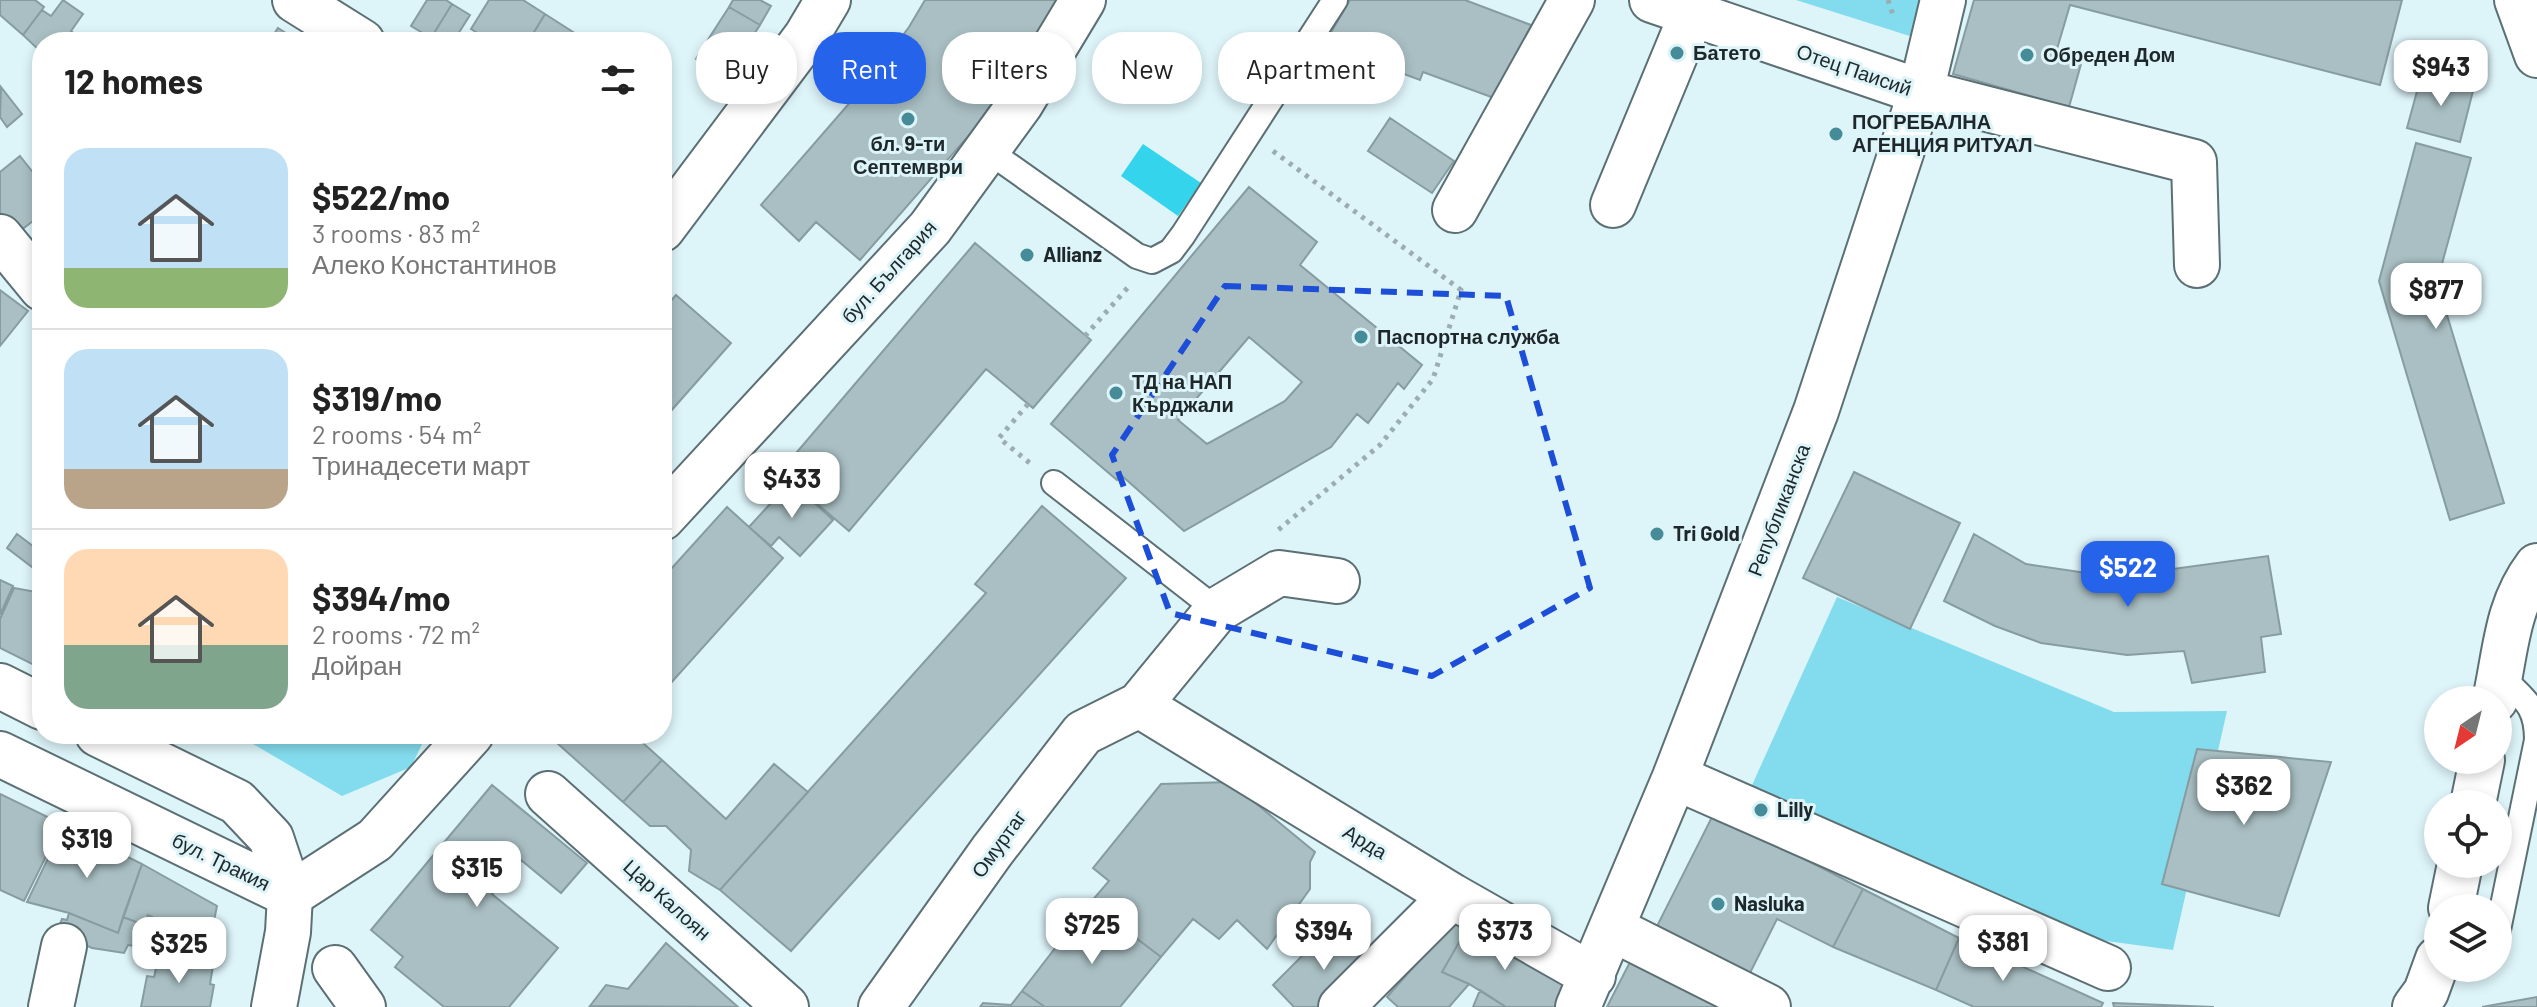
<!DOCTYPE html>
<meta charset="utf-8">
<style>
:root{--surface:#fff;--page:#f6f6f6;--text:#222;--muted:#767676;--line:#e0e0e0;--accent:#2563eb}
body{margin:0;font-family:Barlow,sans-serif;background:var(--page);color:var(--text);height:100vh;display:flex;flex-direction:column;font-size:30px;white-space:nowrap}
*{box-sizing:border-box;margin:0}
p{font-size:26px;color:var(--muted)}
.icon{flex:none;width:44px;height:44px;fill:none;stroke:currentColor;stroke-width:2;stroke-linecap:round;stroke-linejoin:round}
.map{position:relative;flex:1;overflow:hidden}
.panel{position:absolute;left:32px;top:32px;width:640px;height:712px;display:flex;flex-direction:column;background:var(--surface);border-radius:32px;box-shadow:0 4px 12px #0003}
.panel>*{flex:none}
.banner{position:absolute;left:696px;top:32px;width:760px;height:72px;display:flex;gap:16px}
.needle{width:52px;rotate:215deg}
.controls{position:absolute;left:2424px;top:686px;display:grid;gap:16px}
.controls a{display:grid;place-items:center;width:88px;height:88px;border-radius:50%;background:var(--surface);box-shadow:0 4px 12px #0003;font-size:40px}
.price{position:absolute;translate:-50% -68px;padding:0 18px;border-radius:16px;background:#fff;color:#222;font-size:26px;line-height:52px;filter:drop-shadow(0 2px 4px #0008)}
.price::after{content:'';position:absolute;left:50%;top:48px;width:24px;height:18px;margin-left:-12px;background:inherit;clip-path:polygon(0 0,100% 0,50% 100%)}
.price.current{background:var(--accent);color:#fff}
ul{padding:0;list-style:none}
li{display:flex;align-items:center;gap:24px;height:200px;padding:0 32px}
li+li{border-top:2px solid var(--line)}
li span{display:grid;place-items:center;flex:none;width:224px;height:160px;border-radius:24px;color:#555}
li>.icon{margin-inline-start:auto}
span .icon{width:96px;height:96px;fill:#fffc;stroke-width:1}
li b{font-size:34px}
h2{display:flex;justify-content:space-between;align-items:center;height:96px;padding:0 32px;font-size:34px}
.chip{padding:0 28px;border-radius:32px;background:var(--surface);box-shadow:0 4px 12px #0003;font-size:28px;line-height:72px}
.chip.current{background:var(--accent);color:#fff}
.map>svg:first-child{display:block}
</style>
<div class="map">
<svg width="2537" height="1007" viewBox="0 0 2537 1007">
<rect width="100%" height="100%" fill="#ddf4f9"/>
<path fill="#83dced" d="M1796,0H1960L1913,37Z
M1837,597L2114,712L2227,711L2173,950L2070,936L1748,794Z
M236,734H427L411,767L342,796Z"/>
<path fill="#35d4ed" d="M1143,144L1201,183L1178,216L1121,176Z"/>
<path fill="#a9bfc3" stroke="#879ca0" stroke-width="2" fill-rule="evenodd" d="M0,0H35L44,7L23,35L0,15Z
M63,0L83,14L71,31L80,39L78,42H42V53L23,35L42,10L51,16Z
M427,0H446L452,4L431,38L411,26Z
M489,0H523L545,14L528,42H508L500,37L497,42H492L471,29Z
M733,0H760L771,6L760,25L729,7Z
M925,0H1059L1055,10L1009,79L971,133L860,260L816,222L799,241L761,205L866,84L909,27Z
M1350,0H1465L1539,28L1494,98L1423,72L1420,80L1377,64L1361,84L1318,55Z
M1974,0H2402L2380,85L2070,5L2057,49L2083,57L2069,107L1953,74Z
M452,4L470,15L453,42H437L431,38Z
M729,7L760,25L735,63L704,46Z
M545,14L587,41V42H528Z
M278,28L300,42H269Z
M704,46L735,63L727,77L696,59Z
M2422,73L2474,87L2460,142L2407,128Z
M1,87L22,114L7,127L0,117Z
M1390,118L1454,161L1432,193L1368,151Z
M2416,143L2471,158L2437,282L2504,503L2450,520L2379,281Z
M20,156L39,180L42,178V214L16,234L0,213V172Z
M1249,187L1317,242L1300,265L1422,365L1404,389L1398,383L1368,423L1357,414L1331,447L1184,531L1121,475L1117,480L1051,424ZM1249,337L1302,382L1285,401L1207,444L1178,420Z
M975,243L1091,340L1033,408L986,369L849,531L780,472Z
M0,290L28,311L0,346Z
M676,295L731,343L662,421V311Z
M1854,472L1960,523L1910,629L1803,578Z
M791,481L833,520L800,556L779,537L771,546L749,527Z
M1042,506L1126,578L791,951L720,890L986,593L975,584Z
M727,507L783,558L662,693V579Z
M17,534L42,553L32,567L7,548Z
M1974,534L2026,564L2114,577L2268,556L2281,634L2261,637L2265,672L2192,683L2184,651L2127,655L2041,643L1995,626L1944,601Z
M0,580L13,586L0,615Z
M14,588L42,593V669L0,648V619Z
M547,734H633L662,760L623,802Z
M2197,749L2331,762L2279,916L2162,884Z
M662,760L726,819L774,764L808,792L720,890L689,871L691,850L666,826H650L623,802Z
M1230,782L1315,852L1310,862V889L1267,949L1237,920L1219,939L1193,919L1161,957L1090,903L1109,881L1093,868L1161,784Z
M492,785L587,863L561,893L521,860L492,894L558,948L509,1007H444L395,967L403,957L371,930Z
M0,794L62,824L24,901L0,890Z
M1714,813L1863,889L1833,947L1777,919L1744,985L1651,938Z
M64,825L142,864L118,933L69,913L27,902Z
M142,864L217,906L207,955L174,949L179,931L148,915L144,925L123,917Z
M1863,889L1959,938L1936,990L1833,947Z
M1090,903L1161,957L1120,1007H1045L1022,991Z
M69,913L118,933L123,917L144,925L148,915L179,931L173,952L128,945L124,953L92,948L57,932L62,919L67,920Z
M1455,920L1469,925L1442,972L1469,984L1449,1007H1398L1387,997Z
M1333,925L1373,962L1334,1007H1294L1273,985Z
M1469,925L1572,977L1555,1007H1506L1469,984L1442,972Z
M1959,938L2103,1003L2101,1007H1974L1936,990Z
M666,943L738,1007L590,1006L606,985L628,989Z
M159,956L213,966L210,984L214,985L210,1007H141L147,976L154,977Z
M1631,960L1721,1007H1607Z
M1480,990L1506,1007H1473Z
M1022,991L1045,1007H980L983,1003L1011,1005Z
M2537,997V1007H2482Z
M2113,1003L2214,1007H2114Z"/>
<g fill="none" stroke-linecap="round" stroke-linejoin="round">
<defs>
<path id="lane" d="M987,150L1137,256L1152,261L1171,251L1183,235L1335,0
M1054,483L1217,610
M2498,930L2537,740C2537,705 2524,699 2500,676"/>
<path id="street" d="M295,0L362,42
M1652,0L1921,92L2194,162L2197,265
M1613,205L1692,14
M1455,210L1572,0
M662,229L806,37L828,0
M0,237L42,288
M662,518L930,228L1021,103L1083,0
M2495,700C2506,651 2506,607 2537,566
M1139,705L1452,896L1593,976
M1675,777L2108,968
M548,794L786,1007
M2473,804L2482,760
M290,895L375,840L471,734
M2451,908L2460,864
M1613,929L1768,1007
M335,968L363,1007
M51,1007L64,946
M881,1007L992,851L1083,733L1139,705L1217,610L1279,573L1337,581
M1341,1007L1452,896
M1578,1007L1675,777L1816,411L1921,92L1943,0
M2415,1007L2426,992L2438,959"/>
<path id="secondary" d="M2517,0L2537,55
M0,686L42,707
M98,734L237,802L271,838L290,895L288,932L274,1007
M0,754L290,895"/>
</defs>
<use href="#lane" stroke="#5c7074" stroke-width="28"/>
<use href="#street" stroke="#5c7074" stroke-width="48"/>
<use href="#secondary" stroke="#5c7074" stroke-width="48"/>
<path stroke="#9badb1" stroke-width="5" stroke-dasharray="4 6" stroke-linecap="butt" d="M1888,0L1894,18
M1273,151L1461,290L1433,379L1380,445L1277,531
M1085,336L1130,285
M1028,404L999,438L1031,464"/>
<use href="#lane" stroke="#fff" stroke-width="24"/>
<use href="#street" stroke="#fff" stroke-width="44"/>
<use href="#secondary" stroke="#fff" stroke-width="44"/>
</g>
<path fill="none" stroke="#1d4ed8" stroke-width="6" stroke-dasharray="16 10" stroke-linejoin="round" d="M1225,286L1506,296L1590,588L1432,676L1170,613L1112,455Z"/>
<g fill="#468b98" stroke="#ddf4f9" stroke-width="3">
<circle cx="1677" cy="53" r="8"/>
<circle cx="2027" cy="55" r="8"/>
<circle cx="908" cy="119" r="8"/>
<circle cx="1836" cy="134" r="8"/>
<circle cx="1027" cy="255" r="8"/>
<circle cx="1361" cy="337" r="8"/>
<circle cx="1116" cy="393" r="8"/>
<circle cx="1657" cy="534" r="8"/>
<circle cx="1761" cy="810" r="8"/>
<circle cx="1718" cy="904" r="8"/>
</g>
<g text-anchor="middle" stroke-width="6" stroke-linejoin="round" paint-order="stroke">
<g font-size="20" font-weight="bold" fill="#1e2729" stroke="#ddf4f9" text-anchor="start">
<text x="1693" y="60">Батето</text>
<text x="2043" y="62">Обреден Дом</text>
<text x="1852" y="129">ПОГРЕБАЛНА<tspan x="1852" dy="23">АГЕНЦИЯ РИТУАЛ</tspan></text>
<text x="908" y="151" text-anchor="middle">бл. 9-ти<tspan x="908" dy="23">Септември</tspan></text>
<text x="1043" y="262">Allianz</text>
<text x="1377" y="344">Паспортна служба</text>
<text x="1132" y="389">ТД на НАП<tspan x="1132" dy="23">Кърджали</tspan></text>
<text x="1673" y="541">Tri Gold</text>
<text x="1777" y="817">Lilly</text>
<text x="1734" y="911">Nasluka</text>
</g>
<g font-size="20" fill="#1e2729" stroke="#ddf4f9">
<text transform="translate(1854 70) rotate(19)" y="7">Отец Паисий</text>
<text transform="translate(889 272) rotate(-48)" y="7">бул. България</text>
<text transform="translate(1779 510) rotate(-69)" y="7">Републиканска</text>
<text transform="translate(1365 842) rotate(31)" y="7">Арда</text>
<text transform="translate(999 844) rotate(-54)" y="7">Омуртаг</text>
<text transform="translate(221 862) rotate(26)" y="7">бул. Тракия</text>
<text transform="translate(667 900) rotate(42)" y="7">Цар Калоян</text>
</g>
</g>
</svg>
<div class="controls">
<a><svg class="needle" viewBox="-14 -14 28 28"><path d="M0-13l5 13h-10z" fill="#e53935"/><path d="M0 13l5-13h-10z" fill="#767676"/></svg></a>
<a><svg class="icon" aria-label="locate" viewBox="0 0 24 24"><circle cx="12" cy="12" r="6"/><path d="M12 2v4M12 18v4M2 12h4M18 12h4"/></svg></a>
<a><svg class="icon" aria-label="layers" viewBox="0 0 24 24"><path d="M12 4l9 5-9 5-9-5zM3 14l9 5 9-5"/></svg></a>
</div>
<b class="price" style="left:2441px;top:108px">$943</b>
<b class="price" style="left:2436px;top:331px">$877</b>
<b class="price" style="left:792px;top:520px">$433</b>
<b class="price current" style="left:2128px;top:609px">$522</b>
<b class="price" style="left:2244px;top:827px">$362</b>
<b class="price" style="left:87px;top:880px">$319</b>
<b class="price" style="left:477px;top:909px">$315</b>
<b class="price" style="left:1092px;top:966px">$725</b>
<b class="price" style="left:1324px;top:972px">$394</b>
<b class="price" style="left:1505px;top:972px">$373</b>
<b class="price" style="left:2003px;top:983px">$381</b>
<b class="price" style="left:179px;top:985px">$325</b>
<div class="banner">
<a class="chip">Buy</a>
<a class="chip current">Rent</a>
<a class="chip">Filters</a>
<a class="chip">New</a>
<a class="chip">Apartment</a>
</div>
<section class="panel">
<h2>12 homes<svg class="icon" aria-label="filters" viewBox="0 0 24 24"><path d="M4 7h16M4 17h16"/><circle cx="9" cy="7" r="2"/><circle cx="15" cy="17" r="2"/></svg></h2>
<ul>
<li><span style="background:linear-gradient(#bfe0f5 75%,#8fb573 0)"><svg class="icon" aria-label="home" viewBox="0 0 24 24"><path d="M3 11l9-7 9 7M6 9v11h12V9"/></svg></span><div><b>$522/mo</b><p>3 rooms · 83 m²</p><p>Алеко Константинов</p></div></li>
<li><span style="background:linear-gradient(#bfe0f5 75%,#b9a48a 0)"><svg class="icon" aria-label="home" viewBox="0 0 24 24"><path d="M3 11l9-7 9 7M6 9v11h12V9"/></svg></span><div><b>$319/mo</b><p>2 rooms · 54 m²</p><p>Тринадесети март</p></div></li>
<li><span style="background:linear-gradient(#ffd9b3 60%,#7fa58c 0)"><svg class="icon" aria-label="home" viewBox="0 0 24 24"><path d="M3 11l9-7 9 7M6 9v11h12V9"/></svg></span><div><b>$394/mo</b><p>2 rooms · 72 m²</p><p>Дойран</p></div></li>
</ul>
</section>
</div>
